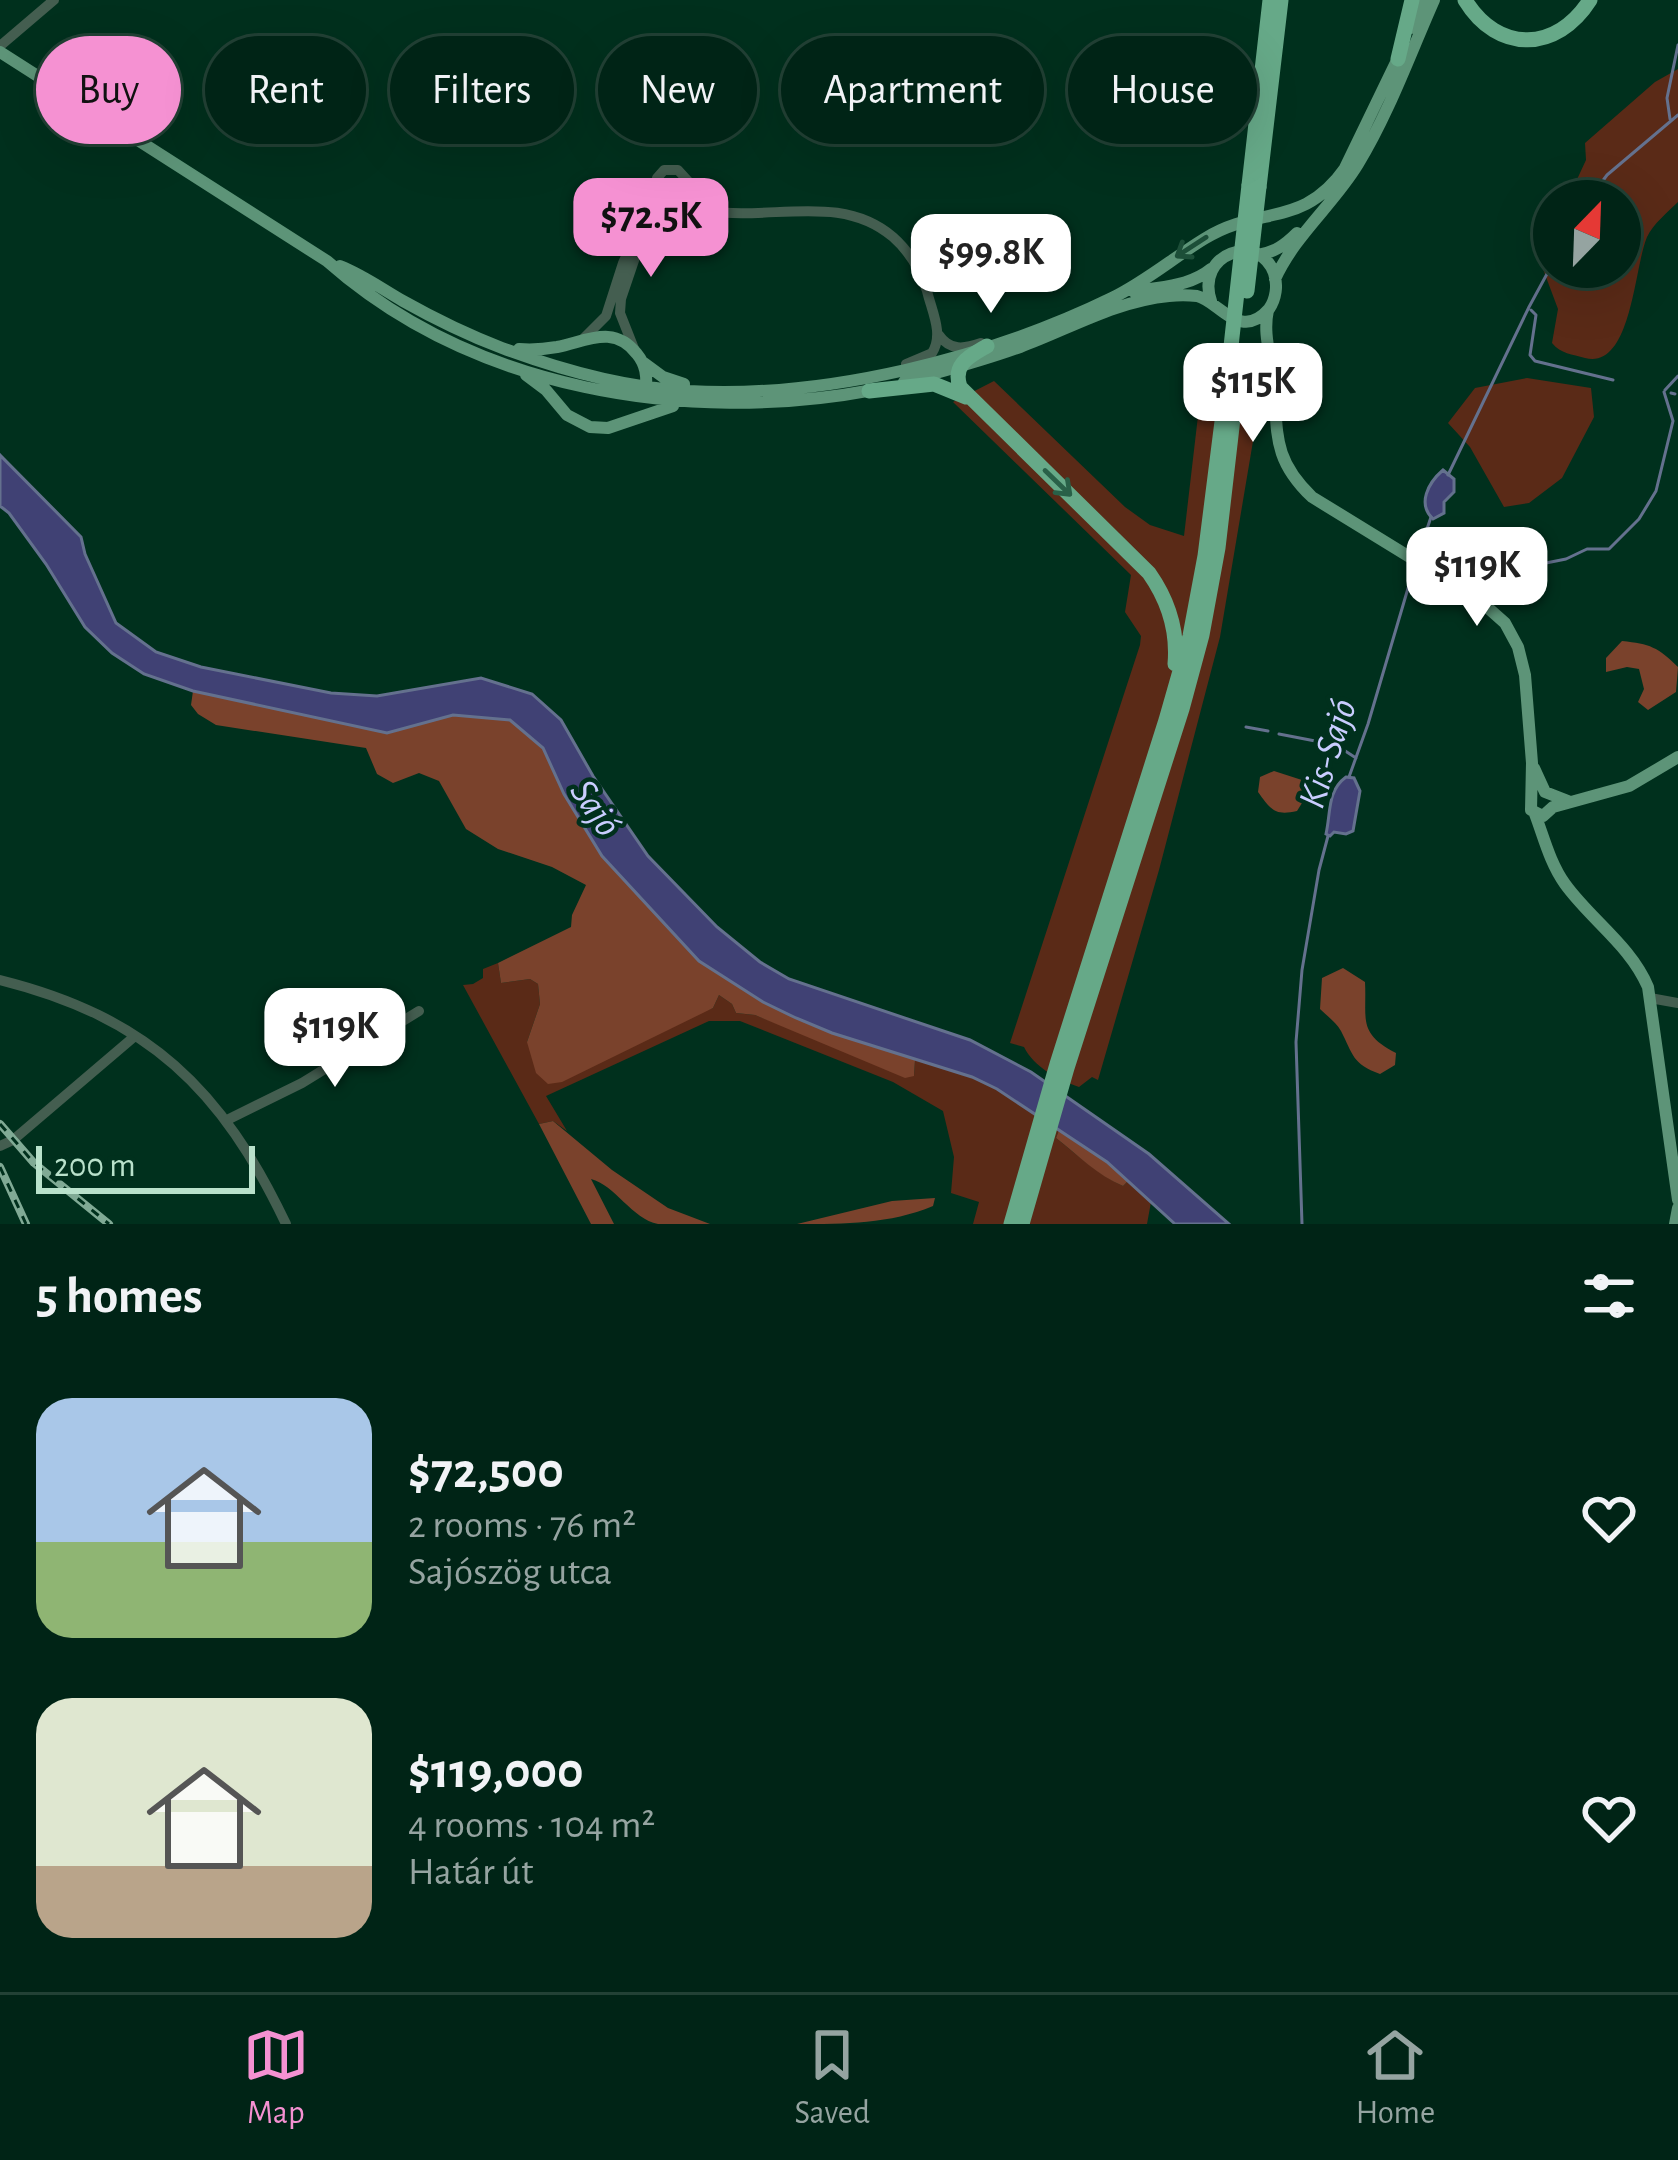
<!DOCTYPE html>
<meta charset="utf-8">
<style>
:root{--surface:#002416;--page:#0e3023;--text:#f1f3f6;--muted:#95a4a1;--line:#224135;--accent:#f591d2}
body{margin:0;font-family:"Alegreya Sans",sans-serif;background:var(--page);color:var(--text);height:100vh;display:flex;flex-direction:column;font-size:45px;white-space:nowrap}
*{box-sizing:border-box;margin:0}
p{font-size:39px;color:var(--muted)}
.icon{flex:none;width:66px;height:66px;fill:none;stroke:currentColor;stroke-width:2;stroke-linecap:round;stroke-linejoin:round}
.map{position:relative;height:1224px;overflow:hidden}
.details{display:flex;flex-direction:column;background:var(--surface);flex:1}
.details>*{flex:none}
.banner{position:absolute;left:36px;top:36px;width:1608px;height:108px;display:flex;gap:24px}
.needle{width:78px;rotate:23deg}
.controls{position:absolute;left:1533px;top:180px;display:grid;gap:24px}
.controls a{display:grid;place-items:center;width:108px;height:108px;border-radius:50%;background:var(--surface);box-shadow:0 12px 48px #0002,0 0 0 3px var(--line);font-size:60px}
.scale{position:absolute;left:36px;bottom:30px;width:219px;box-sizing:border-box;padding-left:12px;border:6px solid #b9e1cb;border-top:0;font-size:33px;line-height:42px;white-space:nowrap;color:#b9e1cb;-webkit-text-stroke:9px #00301d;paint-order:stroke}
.price{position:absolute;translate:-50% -102px;padding:0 27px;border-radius:24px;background:#fff;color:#222;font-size:39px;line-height:78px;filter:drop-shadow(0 3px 6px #0008)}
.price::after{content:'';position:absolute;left:50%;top:72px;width:36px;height:27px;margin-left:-18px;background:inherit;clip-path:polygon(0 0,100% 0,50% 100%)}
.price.selected{background:var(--accent);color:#111}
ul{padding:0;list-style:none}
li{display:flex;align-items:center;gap:36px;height:300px;padding:0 36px}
li span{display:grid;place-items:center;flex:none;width:336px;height:240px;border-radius:36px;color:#555}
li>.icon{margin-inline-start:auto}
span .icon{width:144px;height:144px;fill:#fffc;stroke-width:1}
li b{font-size:51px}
h2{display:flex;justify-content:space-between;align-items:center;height:144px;padding:0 36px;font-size:51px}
.pill{padding:0 42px;border-radius:54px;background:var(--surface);box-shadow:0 12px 48px #0002,0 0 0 3px var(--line);font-size:42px;line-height:108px}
.pill.selected{background:var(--accent);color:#111}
.tab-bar{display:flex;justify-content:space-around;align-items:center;height:168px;border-top:3px solid var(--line);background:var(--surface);font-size:33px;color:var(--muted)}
.tab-bar a{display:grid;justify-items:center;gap:6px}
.tab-bar .selected{color:var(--accent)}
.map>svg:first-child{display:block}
</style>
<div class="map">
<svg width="1678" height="1224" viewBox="0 0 1678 1224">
<rect width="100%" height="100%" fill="#00301d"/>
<path fill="#5a2a17" d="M1678,69V202C1668,212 1653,224 1647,237C1634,267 1632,370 1585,358C1572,354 1561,354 1552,343L1558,309L1540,261L1554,230V267H1620V201H1567L1586,160L1585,143L1655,82Z
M1203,373L1263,382L1220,637L1159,870L1098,1080L1092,1077L1079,1087C1058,1080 1034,1067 1024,1047L1010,1043L1140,645L1141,636L1125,612L1131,575L953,402L994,381L1125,507L1150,525L1184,536Z
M1527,378L1591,388L1594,417L1562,478L1529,503L1504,507L1470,447L1448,423L1475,388Z
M498,963L501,983L530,979L538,984L540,1004L527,1042L702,1012L713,1008L719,995L732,1004L736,1013L755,1015L914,1076L915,1060L972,1077L997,1089L1059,1130L1056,1138C1079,1156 1097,1174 1123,1186L1128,1181L1151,1202L1147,1224H973L979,1202L951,1193L954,1157L943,1111L893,1082L740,1021H709L546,1096L567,1131L553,1121L539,1124L463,985L473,984L483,978V969Z"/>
<path fill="#7a422c" d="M1622,641C1650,644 1658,647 1678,667L1676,692L1648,710L1638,702L1644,689L1639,669L1627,667L1606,672V658Z
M193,691L387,732L453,715L510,720L543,748L564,794L763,1002L832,1033L915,1060L914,1076L905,1078L755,1015L736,1013L732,1004L719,995L713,1008L562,1082L548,1084L536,1073L527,1042L540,1004L538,984L530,979L501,983L498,963L571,927L572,915L586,885L552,867L498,849L466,829L439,781L419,773L393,783L377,774L366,748L216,725L198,714L191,705Z
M1274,771L1305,781L1307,795L1297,811C1275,816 1271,810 1258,792L1260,777Z
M1343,968L1365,982C1367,1019 1357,1033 1396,1053L1395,1065L1380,1074C1352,1064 1353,1054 1341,1031C1336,1022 1327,1016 1320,1009L1322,978Z
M553,1121L612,1170L668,1208L710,1224C694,1224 674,1224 658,1224C632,1219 615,1185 591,1179L614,1224H591L539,1124Z
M1059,1130L1107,1162L1128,1181L1123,1186C1097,1175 1079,1156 1056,1138Z
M935,1198L933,1206C890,1224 845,1224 797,1224L892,1201Z"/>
<path fill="#404174" stroke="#64718e" stroke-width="3" d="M0,455L81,537L85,554L116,623L156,652L201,667L331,693L377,696L481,678L532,694L561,720L593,776L648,856L717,927L760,962L789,979L970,1040L1031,1072L1149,1154L1229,1224H1175L1107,1162L997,1089L972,1077L832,1033L796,1018L763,1002L699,961L602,856L564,794L543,748L510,720L453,715L387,733L193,691L144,674L112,653L85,627L46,564L9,513L0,506Z
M1443,470L1454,479V492L1444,502V513L1433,519C1417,504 1428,483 1443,470Z
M1346,777L1354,778L1360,791L1353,831L1346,834L1334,832L1330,836L1326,834C1331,812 1327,791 1346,777Z"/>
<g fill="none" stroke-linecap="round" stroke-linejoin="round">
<path stroke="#64718e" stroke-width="3" d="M1670,119L1667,98L1678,45
M1588,201L1607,175L1678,115
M1531,310L1536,315L1530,355L1535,361L1613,380
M1665,390L1678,376
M1671,393L1675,394
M1448,475L1529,307L1554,261
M1417,559L1431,517
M1531,566L1566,559L1587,549H1609L1639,519L1656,491L1673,421L1664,392
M1246,727L1268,731
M1279,734L1336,745L1356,758
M1349,777L1368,724L1414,568
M1302,1224L1296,1042L1302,970L1319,870L1328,836"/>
<path stroke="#445e50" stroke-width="10" d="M0,46L54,0
M939,335C950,351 964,349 981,343
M584,338L606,316L623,263L656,190L657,178L664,170H678L688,181L686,193L678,201
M635,351L620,313L621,299L644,231L665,206L678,201C746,234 831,184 893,237C910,252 920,269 927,291C932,312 944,334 932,353L906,364
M0,980C148,1017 222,1089 286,1224
M1650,998L1678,1003
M227,1120L302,1083L419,1011
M0,1146L13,1140L135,1036"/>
<path stroke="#5d9478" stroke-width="12" d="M1411,28L1423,0
M0,52L327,261C473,390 686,425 873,390
M1342,174L1401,52
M1258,255C1275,252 1285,245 1297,233
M340,266C363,275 382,289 403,301C435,319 468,335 502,348C561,370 626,388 688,391C825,399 989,358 1112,298C1145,282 1173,258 1204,239C1260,204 1302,230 1346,167
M1275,279C1295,235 1334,204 1358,164C1389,113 1410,54 1434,0
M1134,292C1161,286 1189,287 1211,269
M1268,310C1263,333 1270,353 1273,376C1279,429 1269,456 1312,497L1478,599L1505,623L1518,647L1525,675L1532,763L1531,810L1543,816L1553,807L1629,786L1678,757
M519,349C531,350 545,349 557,347C587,341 614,324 637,354C646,365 647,376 646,390
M644,363L663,377L684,384
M526,375L546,390L567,415L590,427L608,428L673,406
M904,382C943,371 982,361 1020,347C1069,329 1116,301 1169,296C1178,295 1188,295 1197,296C1219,301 1240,342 1269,309C1276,299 1278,285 1274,273C1259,232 1195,253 1211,301
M1534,768L1545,792L1568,801
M1535,814C1544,838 1550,863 1565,884C1591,920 1630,945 1648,987L1678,1200
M1675,1224L1678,1208"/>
<path stroke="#66a988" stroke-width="15" d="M1465,0C1498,54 1557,52 1590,0
M1398,59L1412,0
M1249,185L1270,0
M1259,187L1281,0
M987,346C970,356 952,364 960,387L1149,573C1168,600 1178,630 1175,664
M869,391L934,384L966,397
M1011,1224L1057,1064L1166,720L1190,636L1205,556L1227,382
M1022,1224L1067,1068L1182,709L1202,635L1218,548L1237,384"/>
<defs>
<path id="rail" d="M0,1124L34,1163L109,1224
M0,1167L26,1224"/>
</defs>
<use href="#rail" stroke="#80aa95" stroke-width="8"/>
<use href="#rail" stroke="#00301d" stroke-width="3" stroke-dasharray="9" stroke-linecap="butt"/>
<path stroke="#66a988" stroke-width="15" d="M1247,291L1259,187
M1227,382L1249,185"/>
</g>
<defs><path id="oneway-shaft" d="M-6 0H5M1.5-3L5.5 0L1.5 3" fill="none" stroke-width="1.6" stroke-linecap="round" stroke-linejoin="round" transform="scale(3)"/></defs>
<use stroke="#1c4e38" href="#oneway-shaft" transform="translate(1191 247) rotate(147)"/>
<use stroke="#296048" href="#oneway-shaft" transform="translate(1058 483) rotate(44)"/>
<g text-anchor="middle" stroke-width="9" stroke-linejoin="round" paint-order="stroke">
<g font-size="39" font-style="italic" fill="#c9cdff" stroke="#00301d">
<text transform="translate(1326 753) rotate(-72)" y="14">Kis-Sajó</text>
<text transform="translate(597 807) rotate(56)" y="14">Sajó</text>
</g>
</g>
</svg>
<div class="controls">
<a><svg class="needle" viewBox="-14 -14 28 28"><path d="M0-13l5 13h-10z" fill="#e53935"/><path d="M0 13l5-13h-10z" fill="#95a4a1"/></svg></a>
</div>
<div class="scale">200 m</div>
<b class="price selected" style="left:651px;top:280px">$72.5K</b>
<b class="price" style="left:991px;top:316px">$99.8K</b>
<b class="price" style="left:1253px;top:445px">$115K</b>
<b class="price" style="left:1477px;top:629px">$119K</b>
<b class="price" style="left:335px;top:1090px">$119K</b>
<div class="banner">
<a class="pill selected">Buy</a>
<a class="pill">Rent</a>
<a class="pill">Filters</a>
<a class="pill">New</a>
<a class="pill">Apartment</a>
<a class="pill">House</a>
</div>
</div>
<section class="details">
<h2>5 homes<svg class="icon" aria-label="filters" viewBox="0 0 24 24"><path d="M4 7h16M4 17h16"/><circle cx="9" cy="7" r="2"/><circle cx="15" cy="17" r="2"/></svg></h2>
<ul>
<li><span style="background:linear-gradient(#a9c7e8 60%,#8fb573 0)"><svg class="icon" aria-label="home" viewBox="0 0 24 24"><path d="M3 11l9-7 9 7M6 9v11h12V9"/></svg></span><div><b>$72,500</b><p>2 rooms · 76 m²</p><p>Sajószög utca</p></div><svg class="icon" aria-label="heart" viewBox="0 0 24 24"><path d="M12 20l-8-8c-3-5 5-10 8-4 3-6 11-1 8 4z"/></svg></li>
<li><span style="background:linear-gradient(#dfe7d0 70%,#b9a48a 0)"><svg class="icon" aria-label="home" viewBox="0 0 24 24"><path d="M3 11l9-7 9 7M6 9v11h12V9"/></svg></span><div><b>$119,000</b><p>4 rooms · 104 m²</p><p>Határ út</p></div><svg class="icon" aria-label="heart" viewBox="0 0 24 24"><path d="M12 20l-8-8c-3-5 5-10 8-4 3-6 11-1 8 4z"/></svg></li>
</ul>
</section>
<nav class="tab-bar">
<a class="selected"><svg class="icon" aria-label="map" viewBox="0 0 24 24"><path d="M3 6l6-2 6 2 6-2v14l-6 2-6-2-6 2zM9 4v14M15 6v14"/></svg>Map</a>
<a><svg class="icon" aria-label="saved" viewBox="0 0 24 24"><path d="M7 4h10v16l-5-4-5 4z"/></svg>Saved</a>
<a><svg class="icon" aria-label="home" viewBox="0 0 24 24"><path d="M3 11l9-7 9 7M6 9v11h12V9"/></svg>Home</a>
</nav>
